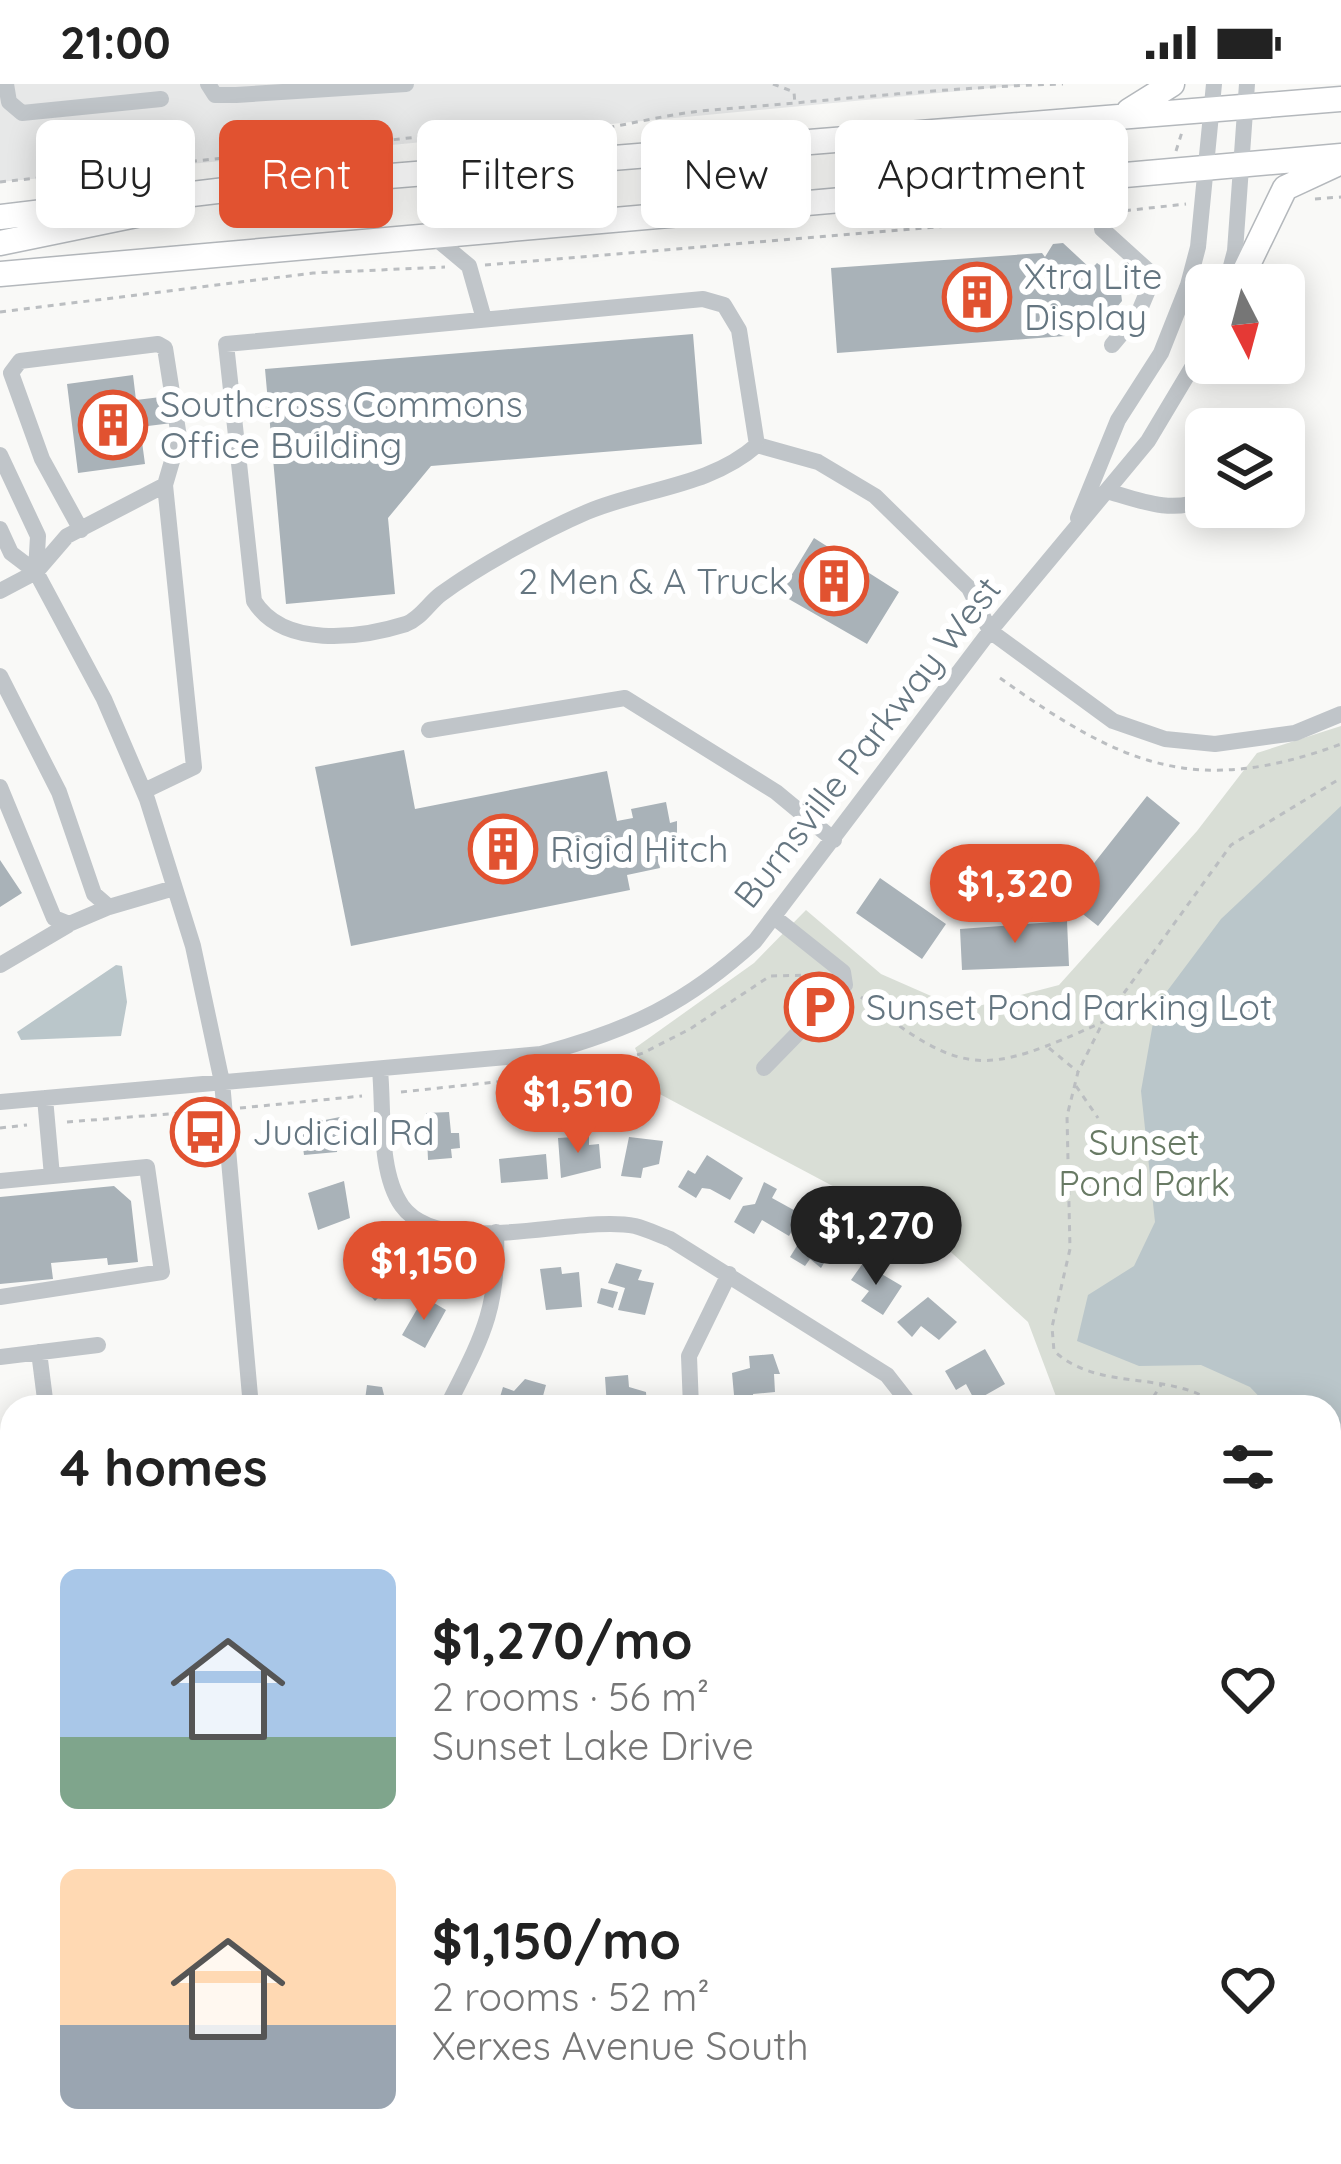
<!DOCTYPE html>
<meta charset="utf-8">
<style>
:root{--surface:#fff;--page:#f6f6f6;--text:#222;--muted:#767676;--accent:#e15230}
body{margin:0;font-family:Quicksand,sans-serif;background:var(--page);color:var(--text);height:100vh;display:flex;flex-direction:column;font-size:45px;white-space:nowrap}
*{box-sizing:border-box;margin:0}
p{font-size:39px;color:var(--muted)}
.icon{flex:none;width:66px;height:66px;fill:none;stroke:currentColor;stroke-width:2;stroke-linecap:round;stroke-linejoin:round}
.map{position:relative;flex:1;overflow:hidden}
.drawer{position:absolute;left:0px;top:1311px;width:1341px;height:771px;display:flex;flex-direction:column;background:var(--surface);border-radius:36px 36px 0 0;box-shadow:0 6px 30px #0003}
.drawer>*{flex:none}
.guide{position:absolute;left:36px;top:36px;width:1269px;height:108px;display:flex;gap:24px}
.needle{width:78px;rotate:174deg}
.buttons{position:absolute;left:1185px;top:180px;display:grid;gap:24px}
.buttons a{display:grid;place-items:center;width:120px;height:120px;border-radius:18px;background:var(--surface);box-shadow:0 6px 30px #0003;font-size:60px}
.price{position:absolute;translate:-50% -102px;padding:0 27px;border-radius:42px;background:var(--accent);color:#fff;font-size:39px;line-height:78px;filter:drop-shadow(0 3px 6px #0008)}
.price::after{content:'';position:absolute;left:50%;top:72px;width:36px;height:27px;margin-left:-18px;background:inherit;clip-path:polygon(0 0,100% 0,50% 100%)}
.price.current{background:#222;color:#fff}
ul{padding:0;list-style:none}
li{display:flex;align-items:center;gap:36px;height:300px;padding:0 60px}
li span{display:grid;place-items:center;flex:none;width:336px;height:240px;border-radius:18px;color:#555}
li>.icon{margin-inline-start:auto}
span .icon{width:144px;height:144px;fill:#fffc;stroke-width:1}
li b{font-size:51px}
h2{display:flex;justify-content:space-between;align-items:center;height:144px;padding:0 60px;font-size:51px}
.chip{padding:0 42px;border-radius:18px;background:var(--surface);box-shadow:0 6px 30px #0003;font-size:42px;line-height:108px}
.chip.current{background:var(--accent);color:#fff}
.status{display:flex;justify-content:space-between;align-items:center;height:84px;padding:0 60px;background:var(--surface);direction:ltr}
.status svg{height:33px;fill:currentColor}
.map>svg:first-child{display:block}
</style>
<div class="status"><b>21:00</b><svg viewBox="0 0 49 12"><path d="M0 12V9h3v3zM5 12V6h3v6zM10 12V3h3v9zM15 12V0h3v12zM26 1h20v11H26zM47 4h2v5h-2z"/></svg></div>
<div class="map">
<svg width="1341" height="2080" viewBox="0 0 1341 2080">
<rect width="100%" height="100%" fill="#f9f9f7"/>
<path fill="#e7e8e8" d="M0,0H1034L0,98Z"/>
<path fill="#d9ded6" d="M1341,642V2080H1198L1196,2070H1329V1323H1060L1028,1238L942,1160L654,1007L635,964L754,879L806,826L881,890L963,926L1059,901L1197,747L1257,669Z"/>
<path fill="#bac6ca" d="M1341,722V1855L1329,1847V1323H1269L1250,1303L1201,1281L1139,1282L1077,1257L1088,1211L1134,1182L1155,1138L1141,1007L1156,922L1221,835Z
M116,881L122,882L127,918L121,952L21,956L17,948Z"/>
<path fill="#a9b2b8" d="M1063,159L1091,185L1097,179L1113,190L1107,198L1121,209L1122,217L1102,241H1093L1082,230L1065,252L837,269L831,184L1042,169L1045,173L1053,160Z
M693,250L702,360L431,382L388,434L395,510L286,520L265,285Z
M133,291L136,316L169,312L172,339L140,343L145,380L78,389L67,300Z
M814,454L899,508L867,560L780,510Z
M404,666L415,725L607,687L617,737L633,734L631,725L666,718L670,739L677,737V774L659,778L660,784L627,791L630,806L351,862L315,683Z
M1147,712L1180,739L1098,842L1065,816Z
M0,776L22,809L0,823Z
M880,794L946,840L922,875L856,829Z
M1067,837L1069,882L962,886L960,845Z
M449,1028L451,1049H459L460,1064L451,1065L452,1074L428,1076L426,1029Z
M340,1033L337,1068L304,1071L300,1041Z
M589,1052V1061L599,1060L601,1084L561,1094L558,1054Z
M629,1053L663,1057L659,1080L643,1084L641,1094L621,1092Z
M546,1070L548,1095L501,1099L499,1075Z
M707,1071L743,1094L730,1116L710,1105L702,1104L696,1114L678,1103L688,1086L695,1090Z
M344,1097L350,1134L318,1146L308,1109Z
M764,1098L777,1105L772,1114L801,1130L789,1152L762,1136L754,1150L734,1138L743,1122L755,1120Z
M114,1102L131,1117L138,1178L108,1181L107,1174L51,1179L53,1195L0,1200V1113Z
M810,1141L837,1158L821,1184L810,1175L805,1182L790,1173Z
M371,1151L385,1166L372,1177L393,1200L375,1217L345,1184Z
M616,1179L642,1186L638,1196L654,1199L645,1231L618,1226L625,1204L608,1199Z
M863,1179L902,1202L883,1231L861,1217L869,1207L851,1196Z
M561,1183L562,1190L579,1188L582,1223L546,1226L540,1185Z
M601,1204L618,1208L613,1224L597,1219Z
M424,1213L446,1226L425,1264L402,1251Z
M928,1213L957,1238L939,1256L921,1242L912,1253L897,1238Z
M985,1265L1005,1300L975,1317L966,1300L956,1306L945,1287Z
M773,1270L780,1290H774L775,1308L753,1310L754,1320L735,1322L732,1289L750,1284L749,1272Z
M628,1291L629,1303L646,1308L647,1323H607L605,1293Z
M525,1295L546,1301L540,1323H497L503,1303L514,1307Z
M367,1301L382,1303L387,1323H364Z
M12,1367V1403L0,1404V1368Z
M0,1455H8L12,1469L11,1554H0Z
M12,1728V1800L7,1787L0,1790V1732Z
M353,2070H392L393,2077L355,2080Z"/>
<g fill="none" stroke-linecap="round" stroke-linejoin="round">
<defs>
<path id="highway" d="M1129,27L1172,0
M0,133L242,104L1341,15
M0,159L146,129
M0,190L1341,72
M1238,201L1285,104L1341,78"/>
</defs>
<use href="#highway" stroke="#b4b8bc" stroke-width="27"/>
<path stroke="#bbbec1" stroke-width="3" stroke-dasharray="6 6" stroke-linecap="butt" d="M773,0L794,8L795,20
M1176,67L1182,48
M0,98L511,43C583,60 642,31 712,26C828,17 946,3 1063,0
M1315,115L1341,113
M1113,128L1186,120
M485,181L1091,130
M0,228L313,189L445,183
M1000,594C1122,681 1195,714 1341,660
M861,913C965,995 984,991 1103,938
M1049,964L1078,988
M1076,1002L1098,1034
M401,1008L582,989L643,969L690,945L770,892L815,891
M240,1024L362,1012
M67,1038L207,1027
M0,1044L27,1041
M1147,1323L1161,1301
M1220,1323C1172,1284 1101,1310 1054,1267L1052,1243L1070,1165L1067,1032L1078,988L1103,938L1231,761L1341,694
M1329,2032L1341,2041"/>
<path stroke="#c0c5c9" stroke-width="16" d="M6,0L9,18L22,29L161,15
M208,0L215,11H236L406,0
M1102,145L1154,192L1138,230L1112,261
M433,152L469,182L484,235
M1226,201L1235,167L1247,0
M757,361C709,403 644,404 587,428C543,447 479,482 441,510C429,519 420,535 406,540C358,555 283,564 254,517L226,260L703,215L724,221L739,246L757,361L818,378L875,412L969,504L990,547L1113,637L1165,655L1215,660L1295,649L1341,630
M0,371L38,452L36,487
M1284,380L1297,374
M1107,407C1141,417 1172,430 1206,415
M1078,434L1118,336L1161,269L1188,201L1198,163L1214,0
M0,445L11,469L36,488L104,615L147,715L193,862L222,998L251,1323
M81,446L42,375L11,289L20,277L158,260L165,264L179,353L165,401
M0,507L36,488L67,452L165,401L194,683L144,707
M0,592L59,708L94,810L109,823L174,804
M429,646L625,614L776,708L834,756
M0,703L54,834L69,840L109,823
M0,881L68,841
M764,984L845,901L843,888L774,833
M380,986C384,1027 378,1088 402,1122C442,1177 577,1130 635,1142C647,1145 659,1151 670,1155L887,1291L912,1323
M45,1014L52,1092
M0,1018L541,970C630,946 686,920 755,857L990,547L1148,357L1206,260
M0,1097L147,1083L162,1188L0,1213
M39,1268L46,1323
M0,1273L98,1261
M447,1323C481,1255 499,1227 496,1148
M691,1323L689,1272L729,1190
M0,1699L12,1689
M441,2070L442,2080
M793,2070L801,2080
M1065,2070L1067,2080
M22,2080L29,2070"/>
<use href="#highway" stroke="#fff" stroke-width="24"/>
<defs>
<path id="rail" d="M0,2025L12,2033
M70,2070L85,2080"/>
</defs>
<use href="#rail" stroke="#a2a9ae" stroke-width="10"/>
<use href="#rail" stroke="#fff" stroke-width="6" stroke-dasharray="18" stroke-linecap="butt"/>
</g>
<defs>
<symbol id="building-ring" viewBox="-11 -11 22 22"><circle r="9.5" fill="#fff" stroke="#e15230" stroke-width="1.5"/><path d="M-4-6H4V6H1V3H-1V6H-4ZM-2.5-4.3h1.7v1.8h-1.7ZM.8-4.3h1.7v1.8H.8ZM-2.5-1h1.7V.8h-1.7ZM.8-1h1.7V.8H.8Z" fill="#e15230"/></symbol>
<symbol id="parking-ring" viewBox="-11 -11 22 22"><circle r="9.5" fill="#fff" stroke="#e15230" stroke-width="1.5"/><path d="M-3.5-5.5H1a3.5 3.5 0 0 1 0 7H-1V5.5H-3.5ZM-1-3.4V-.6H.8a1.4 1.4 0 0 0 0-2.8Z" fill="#e15230"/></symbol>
<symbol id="bus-ring" viewBox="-11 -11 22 22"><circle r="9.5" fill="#fff" stroke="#e15230" stroke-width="1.5"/><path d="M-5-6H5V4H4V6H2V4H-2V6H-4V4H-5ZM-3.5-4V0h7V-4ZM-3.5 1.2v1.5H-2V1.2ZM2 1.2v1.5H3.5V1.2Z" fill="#e15230"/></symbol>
</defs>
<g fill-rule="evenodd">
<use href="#building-ring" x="939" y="175" width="76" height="76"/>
<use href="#building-ring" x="75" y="303" width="76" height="76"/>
<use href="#building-ring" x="796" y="459" width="76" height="76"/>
<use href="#building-ring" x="465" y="727" width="76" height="76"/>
<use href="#parking-ring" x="781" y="885" width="76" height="76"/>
<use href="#bus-ring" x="167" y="1010" width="76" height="76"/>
</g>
<g text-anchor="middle" stroke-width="12" stroke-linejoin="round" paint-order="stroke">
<g font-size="36" fill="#657681" stroke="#fff" text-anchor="start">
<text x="1024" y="205">Xtra Lite<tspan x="1024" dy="41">Display</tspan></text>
<text x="160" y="333">Southcross Commons<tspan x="160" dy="41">Office Building</tspan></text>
<text x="788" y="510" text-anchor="end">2 Men &amp; A Truck</text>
<text x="550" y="778">Rigid Hitch</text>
<text x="866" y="936">Sunset Pond Parking Lot</text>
<text x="252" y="1061">Judicial Rd</text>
</g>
<g font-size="36" fill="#657681" stroke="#fff">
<text transform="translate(867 658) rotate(-52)" y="13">Burnsville Parkway West</text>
</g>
<g font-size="36" fill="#687a64" stroke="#fff">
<text x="1144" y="1071">Sunset<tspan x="1144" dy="41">Pond Park</tspan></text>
</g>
</g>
</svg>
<div class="buttons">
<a><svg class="needle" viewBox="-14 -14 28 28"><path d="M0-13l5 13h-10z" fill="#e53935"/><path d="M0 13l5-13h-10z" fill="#767676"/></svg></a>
<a><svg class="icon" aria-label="layers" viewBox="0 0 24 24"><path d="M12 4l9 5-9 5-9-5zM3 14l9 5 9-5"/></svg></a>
</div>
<b class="price" style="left:1015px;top:862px">$1,320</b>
<b class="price" style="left:578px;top:1072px">$1,510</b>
<b class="price current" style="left:876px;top:1204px">$1,270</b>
<b class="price" style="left:424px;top:1239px">$1,150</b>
<div class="guide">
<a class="chip">Buy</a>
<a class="chip current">Rent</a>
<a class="chip">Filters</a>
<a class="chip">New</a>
<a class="chip">Apartment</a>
</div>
<section class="drawer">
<h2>4 homes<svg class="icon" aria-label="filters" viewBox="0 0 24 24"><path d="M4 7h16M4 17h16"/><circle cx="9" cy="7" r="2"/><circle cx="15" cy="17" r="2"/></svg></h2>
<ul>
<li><span style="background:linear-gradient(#a9c7e8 70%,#7fa58c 0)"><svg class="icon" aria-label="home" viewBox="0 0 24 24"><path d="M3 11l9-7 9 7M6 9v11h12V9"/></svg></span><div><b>$1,270/mo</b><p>2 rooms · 56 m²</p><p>Sunset Lake Drive</p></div><svg class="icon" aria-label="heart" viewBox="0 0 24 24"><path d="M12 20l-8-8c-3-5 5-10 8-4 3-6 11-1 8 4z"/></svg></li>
<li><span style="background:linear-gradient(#ffd9b3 65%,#9aa5b1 0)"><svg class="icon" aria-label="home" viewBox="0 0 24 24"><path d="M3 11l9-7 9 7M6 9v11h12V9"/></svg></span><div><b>$1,150/mo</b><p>2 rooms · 52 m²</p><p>Xerxes Avenue South</p></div><svg class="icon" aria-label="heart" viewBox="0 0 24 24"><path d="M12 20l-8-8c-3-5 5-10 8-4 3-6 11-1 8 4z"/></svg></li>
</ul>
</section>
</div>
